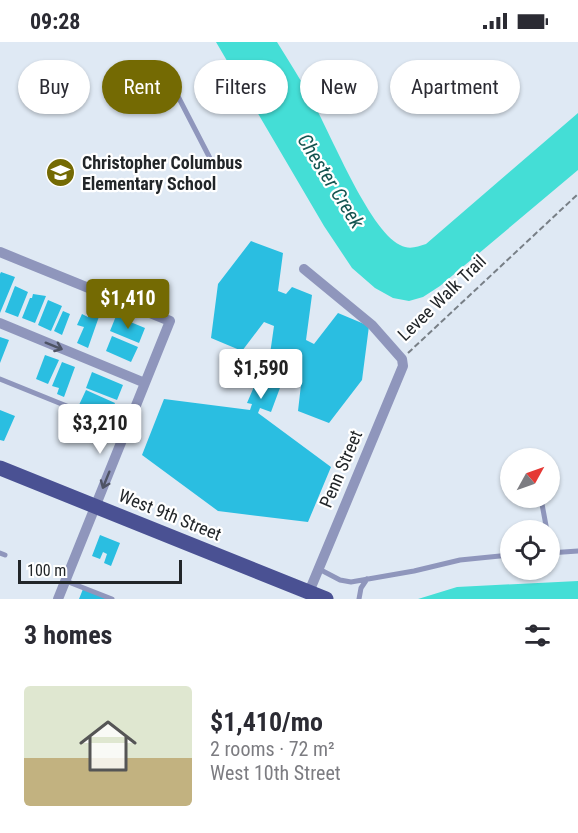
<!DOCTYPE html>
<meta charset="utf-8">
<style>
:root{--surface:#fff;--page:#f2f2f3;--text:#2b2b33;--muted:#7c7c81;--accent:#746a03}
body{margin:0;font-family:"Roboto Condensed",sans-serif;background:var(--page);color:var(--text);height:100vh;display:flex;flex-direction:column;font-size:22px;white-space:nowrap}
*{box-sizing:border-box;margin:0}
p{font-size:20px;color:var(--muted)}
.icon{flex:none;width:33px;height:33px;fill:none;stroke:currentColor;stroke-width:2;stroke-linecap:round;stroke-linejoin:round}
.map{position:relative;height:557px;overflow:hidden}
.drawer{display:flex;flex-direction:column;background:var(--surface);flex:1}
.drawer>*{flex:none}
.hud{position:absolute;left:18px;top:18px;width:543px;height:54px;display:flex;gap:12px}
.needle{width:39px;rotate:50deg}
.tools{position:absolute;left:500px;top:406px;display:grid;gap:12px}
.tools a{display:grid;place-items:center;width:60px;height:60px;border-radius:50%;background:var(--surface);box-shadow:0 2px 4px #0004;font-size:30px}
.scale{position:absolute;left:18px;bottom:15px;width:164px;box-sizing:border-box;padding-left:6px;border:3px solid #222629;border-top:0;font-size:16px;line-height:21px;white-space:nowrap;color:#222629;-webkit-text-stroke:4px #fff;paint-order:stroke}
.price{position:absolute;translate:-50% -51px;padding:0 14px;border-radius:6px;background:#fff;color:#222;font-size:20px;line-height:39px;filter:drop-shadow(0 2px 3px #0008)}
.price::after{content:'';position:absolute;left:50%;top:36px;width:18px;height:14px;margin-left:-9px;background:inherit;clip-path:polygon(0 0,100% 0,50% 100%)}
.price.current{background:var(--accent);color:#fff}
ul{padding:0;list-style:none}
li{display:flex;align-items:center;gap:18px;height:150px;padding:0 24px}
li span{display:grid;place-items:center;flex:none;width:168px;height:120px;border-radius:6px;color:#555}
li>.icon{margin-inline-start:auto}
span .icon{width:72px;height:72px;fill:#fffc;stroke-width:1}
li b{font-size:26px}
h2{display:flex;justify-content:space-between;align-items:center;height:72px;padding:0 24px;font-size:26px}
.tag{padding:0 21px;border-radius:27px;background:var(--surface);box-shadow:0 2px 4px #0004;font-size:21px;line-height:54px}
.tag.current{background:var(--accent);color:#fff}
.status{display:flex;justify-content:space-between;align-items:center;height:42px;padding:0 30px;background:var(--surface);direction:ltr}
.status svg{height:16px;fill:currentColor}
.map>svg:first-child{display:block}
</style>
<div class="status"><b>09:28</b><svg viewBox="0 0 49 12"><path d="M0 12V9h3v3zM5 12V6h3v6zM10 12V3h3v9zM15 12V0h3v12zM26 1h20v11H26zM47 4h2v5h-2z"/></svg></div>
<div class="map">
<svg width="578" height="557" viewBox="0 0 578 557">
<rect width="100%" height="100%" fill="#dfe9f4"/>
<path fill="#44ded6" d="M216,0H277C288,18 300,36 310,55C330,89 368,187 400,203C409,208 417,205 426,202L578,71V128L440,244L423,255L409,259L393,256L375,246L352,226L324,184Z
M578,539V557H418L457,545Z"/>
<path fill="#2abee1" d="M251,199L283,211L278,249L286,252L292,245L312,253L306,298L314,302L338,271L369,284L362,338L329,381L298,369L302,334L292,330L288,335L273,328L284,335L271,370L260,366L258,371L331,425L308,480L218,469L142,413L164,357L250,368L252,362L247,361L262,326H268L274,284L264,280L242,309L211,296L218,242Z
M1,230L15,235L0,271V232Z
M15,244L28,250L18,275L5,270Z
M33,252L46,254L35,281L22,276L30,256H32Z
M48,258L62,264L51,289L38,283Z
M93,262L102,266L88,306L77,301L84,285L77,283L82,272L88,275Z
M63,269L70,272L62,293L54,289Z
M116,274L145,286L139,301L110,289Z
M112,294L138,305L131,320L106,309Z
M0,295L9,298L0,321Z
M45,313L59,318L48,342L36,337Z
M62,320L75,325L64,355L57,352L59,346L52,344Z
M92,330L123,343L117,358L86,346Z
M86,348L115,361L109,376L79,363Z
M0,368L15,374L4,399L0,398Z
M100,493L120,501L111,524L104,521L107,512L103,510L100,517L92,514Z
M83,547L107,557H79Z"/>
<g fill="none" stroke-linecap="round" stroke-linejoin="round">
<path stroke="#787f86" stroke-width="2" stroke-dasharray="6 3" stroke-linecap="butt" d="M408,311L578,152"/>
<path stroke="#8f96bc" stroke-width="5" d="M168,35L215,126
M0,337L126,388
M542,462L547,489
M549,499L551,511
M0,511L5,513
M549,511L578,509
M319,527L340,538L351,540L414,529L460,518L510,513
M66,539L112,557
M359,557L361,546L367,537"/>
<path stroke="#8f96bc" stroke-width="10" d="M0,210L170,279L58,557
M304,227L372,283L402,317L403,324L309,550
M0,281L145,341"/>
<path stroke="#4a5193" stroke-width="15" d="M0,426L326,557"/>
</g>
<defs><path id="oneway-shaft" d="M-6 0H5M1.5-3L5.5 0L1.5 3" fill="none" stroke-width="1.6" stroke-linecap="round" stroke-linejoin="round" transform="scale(1.5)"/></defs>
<g stroke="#4e5364">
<use href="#oneway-shaft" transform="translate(54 304) rotate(22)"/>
<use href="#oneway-shaft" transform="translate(106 438) rotate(112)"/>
</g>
<defs>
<symbol id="school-disc" viewBox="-11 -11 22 22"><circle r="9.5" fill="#746a03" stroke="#fff"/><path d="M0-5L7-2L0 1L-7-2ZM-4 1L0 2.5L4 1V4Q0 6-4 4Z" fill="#fff"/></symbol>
</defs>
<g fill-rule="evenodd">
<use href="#school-disc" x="44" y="114" width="33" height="33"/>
</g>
<g text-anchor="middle" stroke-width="4.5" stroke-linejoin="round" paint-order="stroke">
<g font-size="18" font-weight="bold" fill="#222629" stroke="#fff" text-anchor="start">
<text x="82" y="127">Christopher Columbus<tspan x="82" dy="21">Elementary School</tspan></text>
</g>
<g font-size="18" fill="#222629" stroke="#fff">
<text transform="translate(442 256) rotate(-44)" y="6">Levee Walk Trail</text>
<text transform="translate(341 427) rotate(-67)" y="6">Penn Street</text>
<text transform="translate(170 473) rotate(22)" y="6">West 9th Street</text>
</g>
<g font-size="20" font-style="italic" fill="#155551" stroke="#fff">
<text transform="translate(331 139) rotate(58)" y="7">Chester Creek</text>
</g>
</g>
</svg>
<div class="tools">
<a><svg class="needle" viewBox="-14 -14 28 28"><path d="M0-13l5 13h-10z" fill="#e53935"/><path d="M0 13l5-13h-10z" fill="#7c7c81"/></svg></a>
<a><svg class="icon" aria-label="locate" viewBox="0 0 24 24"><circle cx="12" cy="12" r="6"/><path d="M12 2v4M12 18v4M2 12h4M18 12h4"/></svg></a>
</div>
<div class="scale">100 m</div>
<b class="price current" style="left:128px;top:288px">$1,410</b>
<b class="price" style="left:261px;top:358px">$1,590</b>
<b class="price" style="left:100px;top:413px">$3,210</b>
<div class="hud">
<a class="tag">Buy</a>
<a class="tag current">Rent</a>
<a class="tag">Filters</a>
<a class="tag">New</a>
<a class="tag">Apartment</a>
</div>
</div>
<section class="drawer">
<h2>3 homes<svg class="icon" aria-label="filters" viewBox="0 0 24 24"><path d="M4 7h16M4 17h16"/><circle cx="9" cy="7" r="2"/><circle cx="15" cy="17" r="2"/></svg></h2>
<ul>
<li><span style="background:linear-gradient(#dfe7d0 60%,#c2b280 0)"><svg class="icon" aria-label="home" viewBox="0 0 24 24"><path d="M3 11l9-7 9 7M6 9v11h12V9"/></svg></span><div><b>$1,410/mo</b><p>2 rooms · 72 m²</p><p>West 10th Street</p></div></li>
</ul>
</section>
